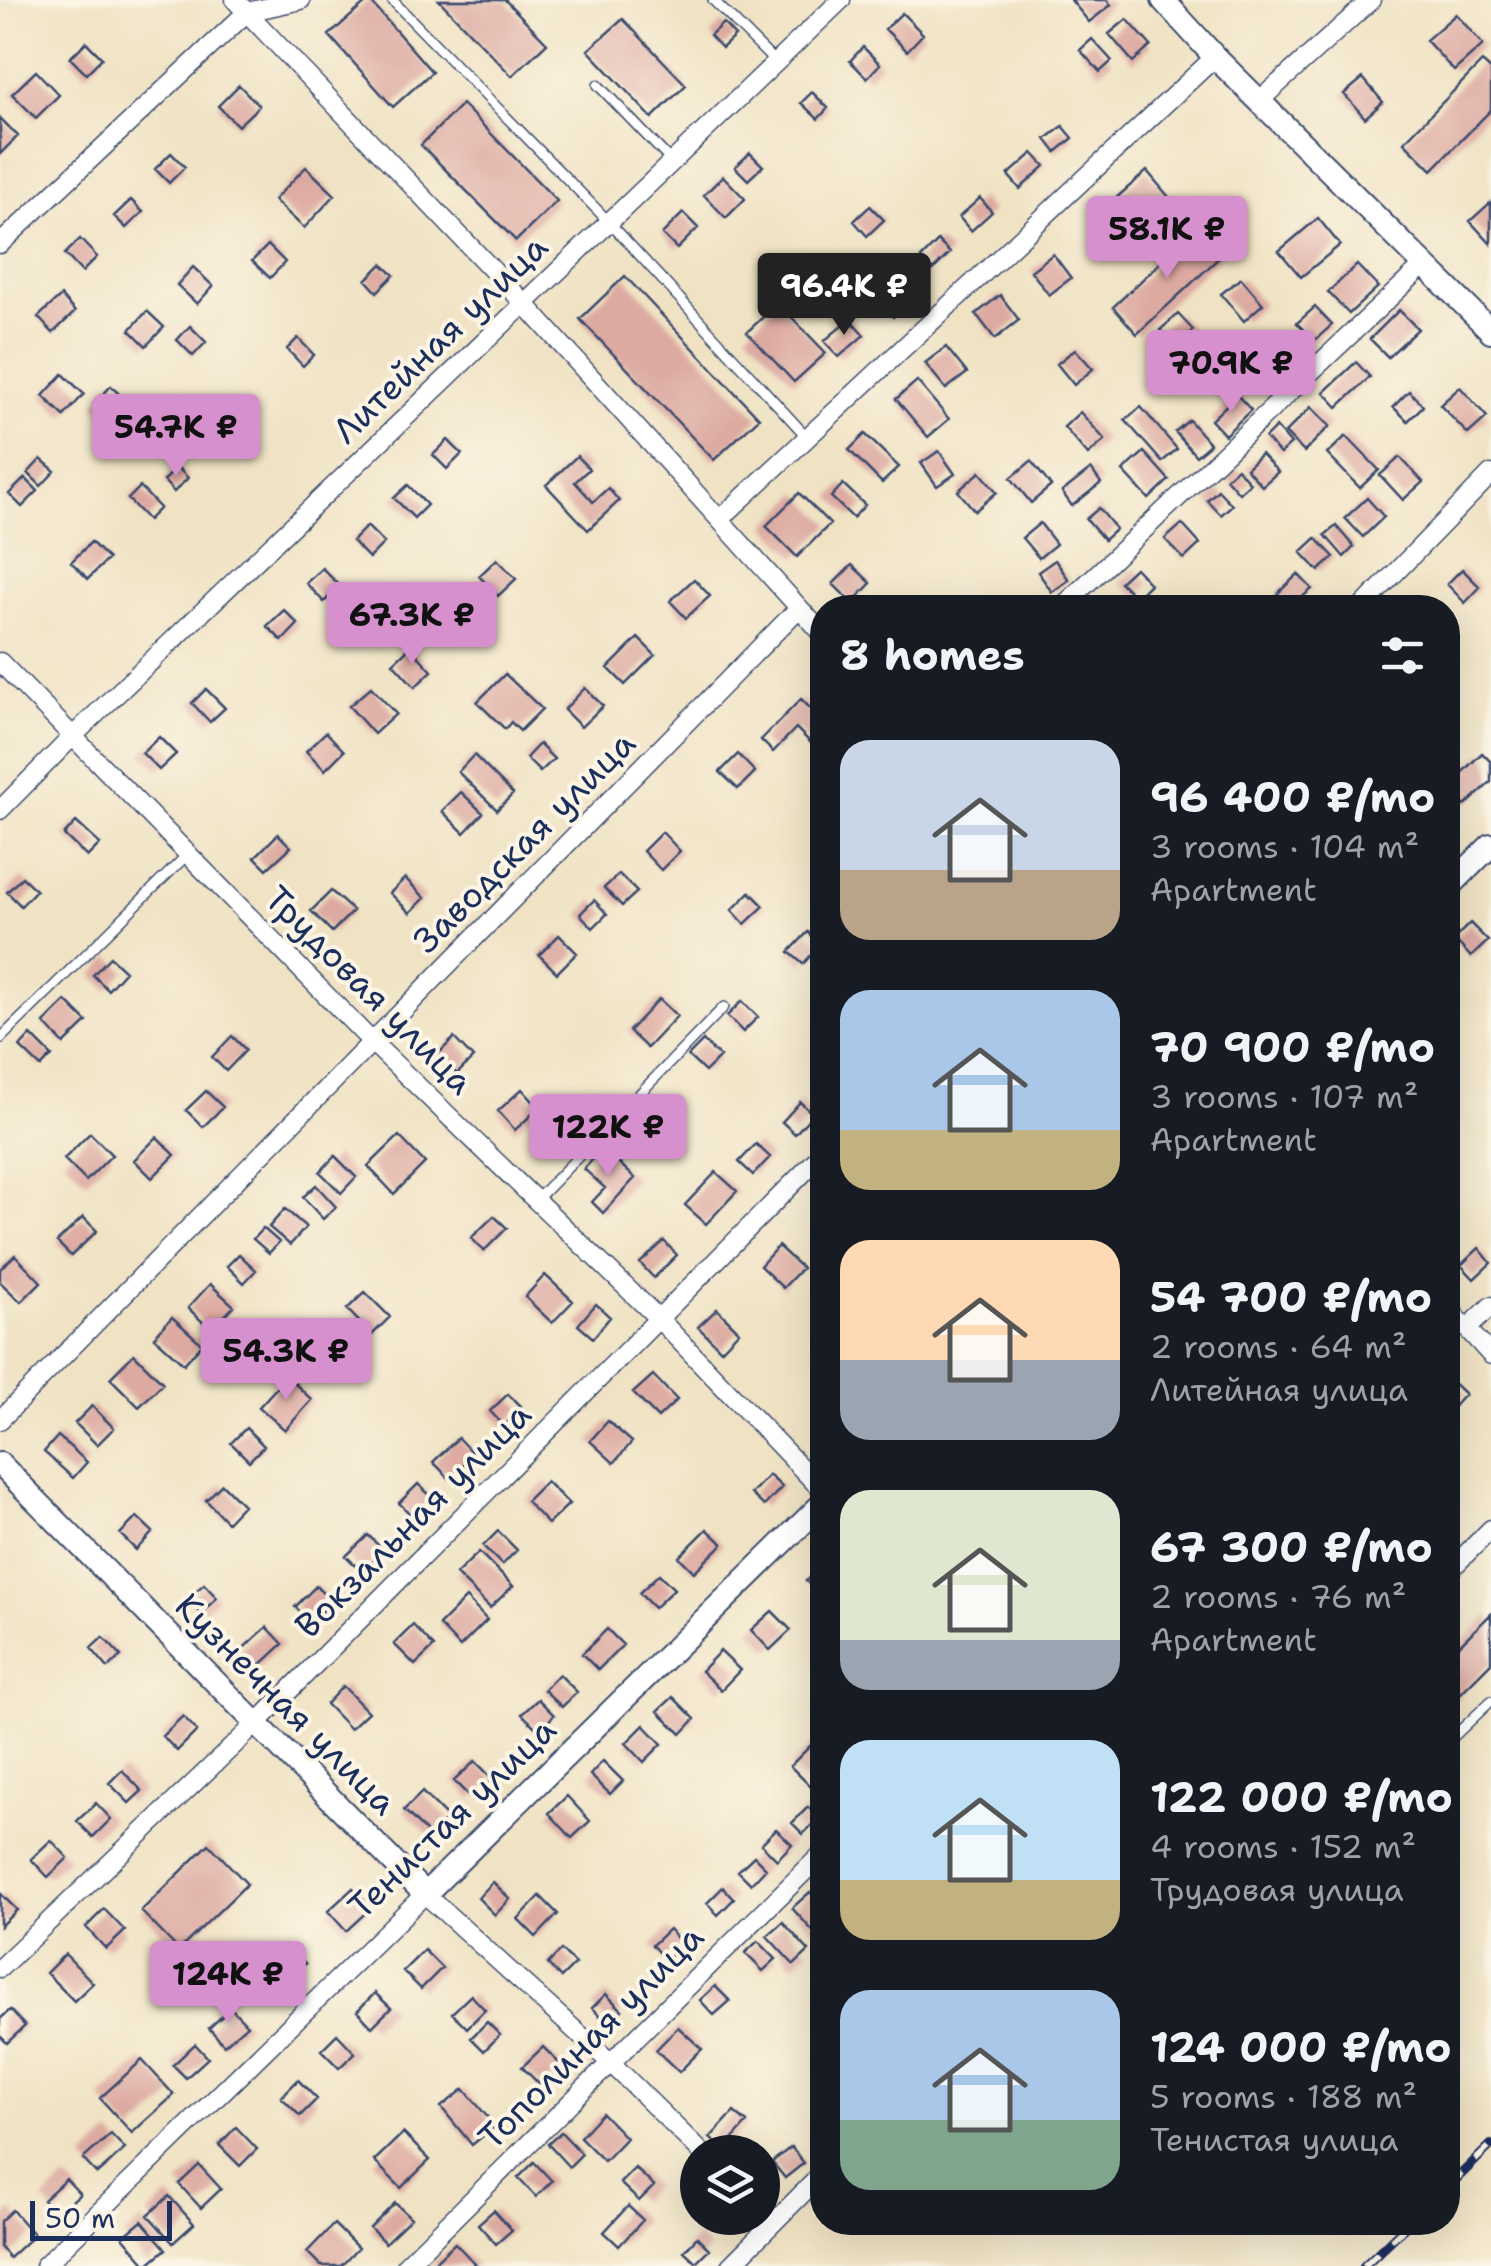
<!DOCTYPE html>
<meta charset="utf-8">
<style>
:root{--surface:#171b24;--page:#20242c;--text:#f1f3f6;--muted:#9ea1a6;--accent:#d690ce}
body{margin:0;font-family:"Shantell Sans",sans-serif;background:var(--page);color:var(--text);height:100vh;display:flex;flex-direction:column;font-size:38px;white-space:nowrap}
*{box-sizing:border-box;margin:0}
p{font-size:32px;color:var(--muted)}
.icon{flex:none;width:55px;height:55px;fill:none;stroke:currentColor;stroke-width:2;stroke-linecap:round;stroke-linejoin:round}
.map{position:relative;flex:1;overflow:hidden}
.details{position:absolute;left:810px;top:595px;width:650px;height:1640px;display:flex;flex-direction:column;background:var(--surface);border-radius:40px;box-shadow:0 10px 40px #0002}
.details>*{flex:none}
.controls{position:absolute;left:680px;top:2135px;display:grid;gap:20px}
.controls a{display:grid;place-items:center;width:100px;height:100px;border-radius:50%;background:var(--surface);box-shadow:0 10px 40px #0002;font-size:50px}
.scale{position:absolute;left:30px;bottom:25px;width:142px;box-sizing:border-box;padding-left:10px;border:5px solid #1b2f5e;border-top:0;font-size:28px;line-height:35px;white-space:nowrap;color:#1b2f5e;-webkit-text-stroke:8px #fcf5e5;paint-order:stroke}
.price{position:absolute;translate:-50% -85px;padding:0 22px;border-radius:10px;background:var(--accent);color:#111;font-size:32px;line-height:65px;filter:drop-shadow(0 2px 5px #0008)}
.price::after{content:'';position:absolute;left:50%;top:60px;width:30px;height:22px;margin-left:-15px;background:inherit;clip-path:polygon(0 0,100% 0,50% 100%)}
.price.selected{background:#222;color:#fff}
ul{padding:0;list-style:none}
li{display:flex;align-items:center;gap:30px;height:250px;padding:0 30px}
li span{display:grid;place-items:center;flex:none;width:280px;height:200px;border-radius:30px;color:#555}
li>.icon{margin-inline-start:auto}
span .icon{width:120px;height:120px;fill:#fffc;stroke-width:1}
li b{font-size:42px}
h2{display:flex;justify-content:space-between;align-items:center;height:120px;padding:0 30px;font-size:42px}
.map>svg:first-child{display:block}
</style>
<div class="map">
<svg width="1491" height="2266" viewBox="0 0 1491 2266">
<rect width="100%" height="100%" fill="#fcf5e5"/>
<filter id="ink" filterUnits="userSpaceOnUse"><feTurbulence type="fractalNoise" baseFrequency=".01" numOctaves="2"/><feDisplacementMap in="SourceGraphic" scale="20" xChannelSelector="R" yChannelSelector="G"/><feConvolveMatrix kernelMatrix="1 2 1 2 8 2 1 2 1" color-interpolation-filters="sRGB"/></filter>
<filter id="wash" filterUnits="userSpaceOnUse"><feTurbulence type="fractalNoise" baseFrequency=".0048" numOctaves="4" result="noise"/><feDisplacementMap in="SourceGraphic" scale="40" xChannelSelector="R" yChannelSelector="G"/><feGaussianBlur stdDeviation="2.25" result="paint"/><feColorMatrix in="noise" values="0 0 0 0 0 0 0 0 0 0 0 0 0 0 0 0 0 1.4 0 .05"/><feComposite in="paint" operator="in"/></filter>
<g filter="url(#wash)">
<rect width="100%" height="100%" fill="#f0e3c4"/>
<g id="blocks">
<path fill="#ddaaa2" d="M369,0L432,72L393,107L329,35Z
M439,0H505L547,43L512,76Z
M1071,0H1107L1111,5L1089,22Z
M902,13L923,34L907,51L885,29Z
M1456,14L1483,45L1454,71L1426,40Z
M623,19L686,85L652,118L588,50Z
M1127,19L1151,46L1133,62L1109,34Z
M723,23L735,36L722,48L710,35Z
M1092,39L1112,61L1100,72L1080,50Z
M86,42L102,58L86,74L70,58Z
M863,47L880,64L867,78L850,61Z
M1482,62L1491,70V110L1432,170L1404,142Z
M36,71L59,95L36,118L12,94Z
M1363,78L1383,102L1365,118L1344,94Z
M239,85L259,106L238,126L218,106Z
M812,92L828,108L818,119L801,103Z
M462,104L557,201L516,241L421,145Z
M0,118L18,136L0,154Z
M1063,126L1073,138L1056,152L1046,139Z
M171,153L185,167L169,183L155,169Z
M750,153L763,166L748,180L735,167Z
M1033,153L1045,166L1020,189L1008,175Z
M306,167L335,195L304,228L274,200Z
M1147,171L1174,203L1119,251L1092,219Z
M723,176L745,199L726,218L704,195Z
M980,198L992,212L971,231L959,217Z
M131,200L143,212L126,228L114,216Z
M1491,202V244L1470,221Z
M870,206L884,220L867,236L854,221Z
M683,213L698,228L677,249L662,234Z
M1318,218L1340,245L1301,277L1279,251Z
M1196,229L1221,256L1137,334L1113,307Z
M80,239L97,257L82,272L65,254Z
M938,241L950,253L933,270L921,258Z
M268,245L285,262L270,278L252,261Z
M1053,254L1071,278L1049,295L1031,271Z
M382,264L394,275L377,292L366,280Z
M1357,265L1378,287L1349,314L1328,292Z
M193,267L213,286L197,304L177,285Z
M625,276L759,418L714,460L580,319Z
M1241,278L1263,304L1244,321L1221,294Z
M895,281L912,298L893,317L876,300Z
M1000,295L1019,320L995,339L976,314Z
M61,296L75,312L53,333L38,317Z
M778,303L826,353L794,382L747,332Z
M1315,307L1332,325L1314,341L1297,323Z
M1399,310L1418,329L1388,357L1370,339Z
M147,311L164,327L146,346L130,330Z
M1178,314L1193,330L1176,347L1160,330Z
M850,319L864,335L839,357L824,341Z
M190,326L206,342L193,356L177,340Z
M298,338L314,355L303,366L287,349Z
M946,347L967,373L946,389L925,363Z
M1075,349L1093,369L1074,385L1057,364Z
M1263,350L1281,369L1264,385L1246,366Z
M1356,362L1370,377L1338,407L1324,392Z
M63,374L84,394L64,416L43,396Z
M917,381L949,419L928,437L896,399Z
M111,386L124,399L107,417L94,404Z
M1460,387L1487,417L1468,434L1440,405Z
M1409,391L1423,406L1408,421L1393,407Z
M1237,395L1251,410L1225,435L1211,420Z
M1141,407L1177,449L1162,462L1125,420Z
M1311,407L1330,426L1304,452L1285,433Z
M1080,412L1105,440L1088,455L1064,427Z
M225,416L237,429L221,445L209,433Z
M1189,420L1210,444L1196,456L1175,432Z
M1276,427L1291,444L1280,454L1265,438Z
M865,434L899,467L882,483L849,450Z
M1346,436L1379,470L1360,488L1327,454Z
M448,440L462,454L447,469L433,455Z
M939,451L955,474L937,486L921,463Z
M1144,452L1169,480L1149,499L1123,471Z
M1261,454L1278,472L1262,486L1246,468Z
M577,456L589,469L575,482L593,502L608,488L619,501L588,530L546,485Z
M1400,457L1423,482L1403,500L1380,475Z
M41,459L55,471L41,486L28,473Z
M1031,461L1051,486L1031,503L1011,478Z
M177,467L188,478L174,492L164,481Z
M1237,468L1250,483L1239,493L1226,478Z
M1091,469L1101,483L1072,506L1062,492Z
M980,472L997,492L975,511L958,491Z
M25,478L38,491L22,507L9,494Z
M843,484L865,505L853,518L831,497Z
M408,485L427,505L414,518L394,498Z
M140,487L160,508L148,520L128,499Z
M1218,490L1232,505L1221,515L1207,500Z
M799,493L830,524L797,557L766,526Z
M1367,498L1384,517L1363,537L1345,518Z
M1099,508L1116,529L1104,540L1086,519Z
M1040,523L1056,544L1039,558L1022,538Z
M1182,524L1200,544L1184,559L1165,539Z
M367,526L384,543L369,558L352,541Z
M1336,526L1354,547L1344,557L1325,535Z
M1316,538L1334,557L1319,571L1301,552Z
M91,542L108,559L88,579L71,562Z
M497,559L516,579L498,596L479,576Z
M1055,560L1069,580L1052,592L1038,572Z
M852,565L871,583L852,603L833,584Z
M322,568L340,586L324,602L306,583Z
M1135,568L1150,584L1136,598L1120,582Z
M1462,569L1480,587L1465,603L1447,584Z
M1298,574L1312,589L1289,608L1277,594Z
M694,579L710,596L686,618L670,601Z
M452,602L472,625L454,641L434,618Z
M284,610L298,624L282,641L267,626Z
M638,638L655,655L625,685L608,668Z
M410,647L432,671L415,687L393,663Z
M505,674L542,709L520,731L511,722L505,729L477,702Z
M371,687L396,714L374,734L349,706Z
M585,688L603,706L581,727L564,710Z
M206,689L225,708L210,722L192,703Z
M801,699L822,720V754L796,728L773,752L761,740Z
M326,732L344,751L325,770L306,751Z
M159,737L176,754L159,770L142,753Z
M539,744L554,759L540,772L526,758Z
M1482,753L1491,762V782L1465,806L1448,786Z
M738,754L755,772L738,789L720,772Z
M474,755L513,794L497,810L458,772Z
M461,792L483,813L464,833L442,811Z
M76,822L100,844L87,857L64,835Z
M662,832L680,851L661,870L643,851Z
M278,834L291,847L267,869L255,857Z
M619,874L637,892L622,906L604,888Z
M22,877L36,890L21,906L7,892Z
M405,878L425,898L410,913L390,893Z
M331,891L353,911L332,932L311,911Z
M750,892L764,906L745,924L732,910Z
M594,900L607,914L593,928L580,914Z
M1470,923L1488,941L1471,957L1454,939Z
M808,932L821,944L803,964L789,952Z
M559,935L577,953L557,973L539,955Z
M110,957L125,971L108,990L93,975Z
M659,999L677,1016L647,1048L629,1031Z
M66,1001L87,1022L64,1044L44,1023Z
M742,1001L758,1017L743,1032L727,1016Z
M31,1035L52,1056L41,1067L20,1047Z
M232,1036L246,1050L226,1071L212,1057Z
M454,1038L473,1058L457,1074L437,1055Z
M703,1041L720,1057L705,1072L688,1056Z
M522,1089L539,1108L515,1130L498,1111Z
M206,1091L223,1107L203,1127L186,1110Z
M800,1102L813,1114L795,1134L782,1122Z
M643,1105L660,1121L647,1135L630,1119Z
M90,1133L112,1155L86,1181L64,1159Z
M399,1136L425,1163L394,1194L368,1166Z
M157,1137L175,1155L152,1178L134,1160Z
M756,1144L770,1157L753,1175L739,1162Z
M603,1148L635,1178L603,1213L592,1202L605,1188L584,1169Z
M335,1156L356,1177L341,1193L320,1172Z
M716,1172L737,1191L706,1224L685,1205Z
M316,1185L336,1207L323,1219L303,1197Z
M285,1209L306,1227L290,1245L269,1227Z
M494,1216L507,1228L484,1251L471,1238Z
M83,1217L97,1231L71,1256L57,1242Z
M263,1228L279,1242L269,1253L253,1239Z
M664,1241L677,1255L654,1278L640,1263Z
M778,1246L802,1268L783,1288L760,1266Z
M1479,1248L1491,1263L1474,1279L1461,1265Z
M239,1254L256,1270L244,1283L227,1266Z
M15,1255L41,1282L21,1302L0,1282V1269Z
M545,1275L573,1301L552,1323L525,1297Z
M210,1284L234,1306L211,1330L188,1308Z
M365,1292L390,1317L372,1335L347,1309Z
M596,1304L610,1317L593,1338L578,1325Z
M717,1309L739,1331L721,1350L698,1327Z
M172,1317L202,1344L184,1364L154,1337Z
M327,1333L349,1354L332,1371L310,1350Z
M134,1354L163,1383L139,1407L110,1378Z
M653,1375L677,1400L658,1418L633,1393Z
M287,1376L312,1400L285,1430L259,1407Z
M1448,1378L1465,1394L1448,1413Z
M508,1394L522,1408L504,1426L490,1411Z
M92,1406L114,1428L97,1445L75,1423Z
M608,1421L632,1442L614,1463L590,1441Z
M246,1428L264,1446L249,1461L231,1443Z
M58,1436L87,1462L73,1478L44,1452Z
M458,1438L474,1455L450,1479L433,1462Z
M769,1475L782,1487L764,1506L751,1494Z
M546,1481L569,1504L548,1524L526,1501Z
M222,1484L243,1505L227,1522L206,1500Z
M418,1484L434,1499L414,1518L399,1503Z
M137,1517L153,1532L136,1550L120,1534Z
M707,1529L723,1544L694,1572L679,1557Z
M498,1531L517,1550L502,1565L483,1546Z
M368,1535L384,1551L362,1572L346,1556Z
M479,1552L513,1586L490,1608L456,1574Z
M822,1565V1597L806,1581Z
M659,1574L674,1589L654,1608L639,1593Z
M204,1584L217,1598L201,1613L188,1598Z
M316,1586L332,1602L311,1622L295,1607Z
M466,1598L487,1620L460,1647L439,1625Z
M772,1611L791,1630L770,1650L751,1630Z
M1491,1614V1663L1448,1706V1656Z
M413,1625L434,1647L415,1665L394,1644Z
M267,1627L283,1644L256,1669L240,1651Z
M607,1629L623,1645L598,1670L582,1654Z
M103,1637L121,1656L108,1668L91,1648Z
M720,1651L740,1670L721,1690L701,1671Z
M559,1674L577,1692L562,1707L544,1690Z
M343,1686L368,1712L350,1729L326,1704Z
M673,1697L695,1719L681,1734L658,1711Z
M538,1699L554,1715L539,1731L522,1714Z
M183,1716L197,1731L177,1751L162,1736Z
M644,1725L662,1744L644,1762L626,1743Z
M812,1744L822,1754V1778L812,1788L790,1766Z
M475,1761L493,1779L472,1799L454,1781Z
M603,1761L623,1781L610,1794L590,1775Z
M122,1770L142,1791L129,1803L109,1783Z
M422,1792L448,1818L430,1836L404,1810Z
M567,1796L590,1821L572,1838L549,1813Z
M96,1803L111,1819L93,1837L77,1821Z
M808,1807L819,1818L803,1834L792,1823Z
M776,1829L792,1844L777,1860L761,1844Z
M51,1840L68,1858L48,1877L31,1859Z
M209,1844L247,1884L179,1950L141,1911Z
M754,1856L766,1868L751,1884L738,1871Z
M493,1882L510,1899L495,1915L478,1898Z
M723,1887L734,1899L718,1915L707,1903Z
M353,1888L371,1908L346,1931L328,1911Z
M810,1892L822,1905V1922L813,1931L792,1908Z
M0,1893L17,1910L0,1926Z
M540,1896L558,1914L536,1937L518,1919Z
M104,1909L125,1931L106,1949L86,1927Z
M783,1922L809,1951L794,1965L767,1936Z
M669,1929L682,1944L665,1960L652,1945Z
M758,1941L776,1959L763,1971L745,1953Z
M424,1950L442,1968L421,1989L403,1971Z
M561,1950L575,1964L561,1978L548,1964Z
M293,1951L305,1964L283,1984L271,1971Z
M65,1954L93,1983L74,2001L46,1973Z
M715,1986L730,2001L714,2015L700,2000Z
M375,1993L391,2008L372,2027L357,2011Z
M606,1994L622,2010L608,2024L592,2008Z
M471,1995L485,2010L467,2028L452,2013Z
M231,2008L247,2025L224,2045L209,2028Z
M10,2010L25,2026L7,2043L0,2036V2019Z
M487,2022L500,2035L484,2051L471,2038Z
M678,2027L702,2049L679,2072L656,2050Z
M337,2034L355,2053L339,2068L321,2050Z
M195,2044L208,2058L186,2078L173,2065Z
M543,2047L563,2067L542,2087L522,2067Z
M142,2060L174,2095L132,2133L100,2098Z
M298,2080L317,2099L300,2116L281,2097Z
M464,2089L495,2126L472,2145L441,2107Z
M734,2112L747,2123L723,2150L710,2138Z
M602,2113L626,2138L604,2161L580,2137Z
M236,2127L257,2149L240,2166L219,2145Z
M561,2132L582,2154L569,2167L548,2144Z
M403,2133L430,2160L401,2188L374,2161Z
M111,2134L125,2149L97,2174L83,2159Z
M791,2147L804,2163L785,2178L772,2162Z
M534,2162L552,2181L536,2197L518,2178Z
M199,2165L221,2189L201,2208L179,2184Z
M635,2168L654,2186L639,2201L620,2183Z
M66,2179L80,2194L56,2215L43,2200Z
M169,2196L194,2224L173,2243L148,2215Z
M395,2203L411,2218L385,2243L370,2228Z
M628,2206L643,2220L619,2246L604,2232Z
M12,2210L34,2235L9,2258L0,2247V2221Z
M494,2210L512,2230L496,2244L478,2224Z
M142,2221L166,2249L147,2265L123,2237Z
M334,2224L358,2248L341,2266H321L307,2252Z
M697,2237L709,2249L696,2262L684,2251Z
M455,2243L477,2266H430Z"/>
</g>
</g>
<g filter="url(#ink)">
<use href="#blocks" fill-opacity="0" stroke="#3b4a6d" stroke-width="2.5"/>
<g fill="none" stroke-linecap="round" stroke-linejoin="round">
<defs>
<path id="service" d="M392,0L609,222L807,437
M713,0L776,63
M598,85L672,162
M0,1039L188,854
M536,1200L724,1007
M1448,1742L1491,1701"/>
<path id="minor" d="M235,0L524,303L822,633
M1259,101L1371,0
M0,244L247,12L301,0
M720,519L1215,57
M1061,608L1424,265
M1361,608L1491,474
M0,662L372,1042L659,1319L822,1490
M0,810L73,736L841,0
M1448,1308L1491,1355
M1467,1329L1491,1306
M0,1420L799,608
M1448,1572L1491,1529
M0,1968L256,1724L822,1154
M44,2266L425,1894L611,2063L701,2152
M405,2266L822,1854
M730,2266L822,2174"/>
<path id="tertiary" d="M1163,0L1215,57L1491,331
M1448,888L1491,845
M0,1464L425,1894L822,1504"/>
</defs>
<use href="#service" stroke="#3b4a6d" stroke-width="12"/>
<use href="#minor" stroke="#3b4a6d" stroke-width="21"/>
<use href="#tertiary" stroke="#3b4a6d" stroke-width="26"/>
<use href="#service" stroke="#fff" stroke-width="9"/>
<use href="#minor" stroke="#fff" stroke-width="18"/>
<use href="#tertiary" stroke="#fff" stroke-width="22"/>
<defs>
<path id="rail" d="M1448,2187L1491,2145
M1364,2266L1410,2222"/>
</defs>
<use href="#rail" stroke="#1b2f5e" stroke-width="10"/>
<use href="#rail" stroke="#fcf5e5" stroke-width="6" stroke-dasharray="19" stroke-linecap="butt"/>
</g>
</g>
<g text-anchor="middle" stroke-width="8" stroke-linejoin="round" paint-order="stroke">
<g font-size="35" fill="#1b2f5e" stroke="#fcf5e5">
<text transform="translate(440 339) rotate(-44)" y="12">Литейная улица</text>
<text transform="translate(524 842) rotate(-45)" y="12">Заводская улица</text>
<text transform="translate(369 990) rotate(45)" y="12">Трудовая улица</text>
<text transform="translate(413 1520) rotate(-45)" y="12">Вокзальная улица</text>
<text transform="translate(286 1704) rotate(45)" y="12">Кузнечная улица</text>
<text transform="translate(452 1818) rotate(-44)" y="12">Тенистая улица</text>
<text transform="translate(591 2037) rotate(-45)" y="12">Тополиная улица</text>
</g>
</g>
</svg>
<div class="controls">
<a><svg class="icon" aria-label="layers" viewBox="0 0 24 24"><path d="M12 4l9 5-9 5-9-5zM3 14l9 5 9-5"/></svg></a>
</div>
<div class="scale">50 m</div>
<b class="price" style="left:1167px;top:281px">58.1K ₽</b>
<b class="price selected" style="left:844px;top:338px">96.4K ₽</b>
<b class="price" style="left:1231px;top:415px">70.9K ₽</b>
<b class="price" style="left:176px;top:479px">54.7K ₽</b>
<b class="price" style="left:412px;top:667px">67.3K ₽</b>
<b class="price" style="left:608px;top:1179px">122K ₽</b>
<b class="price" style="left:286px;top:1403px">54.3K ₽</b>
<b class="price" style="left:228px;top:2026px">124K ₽</b>
<section class="details">
<h2>8 homes<svg class="icon" aria-label="filters" viewBox="0 0 24 24"><path d="M4 7h16M4 17h16"/><circle cx="9" cy="7" r="2"/><circle cx="15" cy="17" r="2"/></svg></h2>
<ul>
<li><span style="background:linear-gradient(#c9d6e8 65%,#b9a48a 0)"><svg class="icon" aria-label="home" viewBox="0 0 24 24"><path d="M3 11l9-7 9 7M6 9v11h12V9"/></svg></span><div><b>96 400 ₽/mo</b><p>3 rooms · 104 m²</p><p>Apartment</p></div></li>
<li><span style="background:linear-gradient(#a9c7e8 70%,#c2b280 0)"><svg class="icon" aria-label="home" viewBox="0 0 24 24"><path d="M3 11l9-7 9 7M6 9v11h12V9"/></svg></span><div><b>70 900 ₽/mo</b><p>3 rooms · 107 m²</p><p>Apartment</p></div></li>
<li><span style="background:linear-gradient(#ffd9b3 60%,#9aa5b1 0)"><svg class="icon" aria-label="home" viewBox="0 0 24 24"><path d="M3 11l9-7 9 7M6 9v11h12V9"/></svg></span><div><b>54 700 ₽/mo</b><p>2 rooms · 64 m²</p><p>Литейная улица</p></div></li>
<li><span style="background:linear-gradient(#dfe7d0 75%,#9aa5b1 0)"><svg class="icon" aria-label="home" viewBox="0 0 24 24"><path d="M3 11l9-7 9 7M6 9v11h12V9"/></svg></span><div><b>67 300 ₽/mo</b><p>2 rooms · 76 m²</p><p>Apartment</p></div></li>
<li><span style="background:linear-gradient(#bfe0f5 70%,#c2b280 0)"><svg class="icon" aria-label="home" viewBox="0 0 24 24"><path d="M3 11l9-7 9 7M6 9v11h12V9"/></svg></span><div><b>122 000 ₽/mo</b><p>4 rooms · 152 m²</p><p>Трудовая улица</p></div></li>
<li><span style="background:linear-gradient(#a9c7e8 65%,#7fa58c 0)"><svg class="icon" aria-label="home" viewBox="0 0 24 24"><path d="M3 11l9-7 9 7M6 9v11h12V9"/></svg></span><div><b>124 000 ₽/mo</b><p>5 rooms · 188 m²</p><p>Тенистая улица</p></div></li>
</ul>
</section>
</div>
